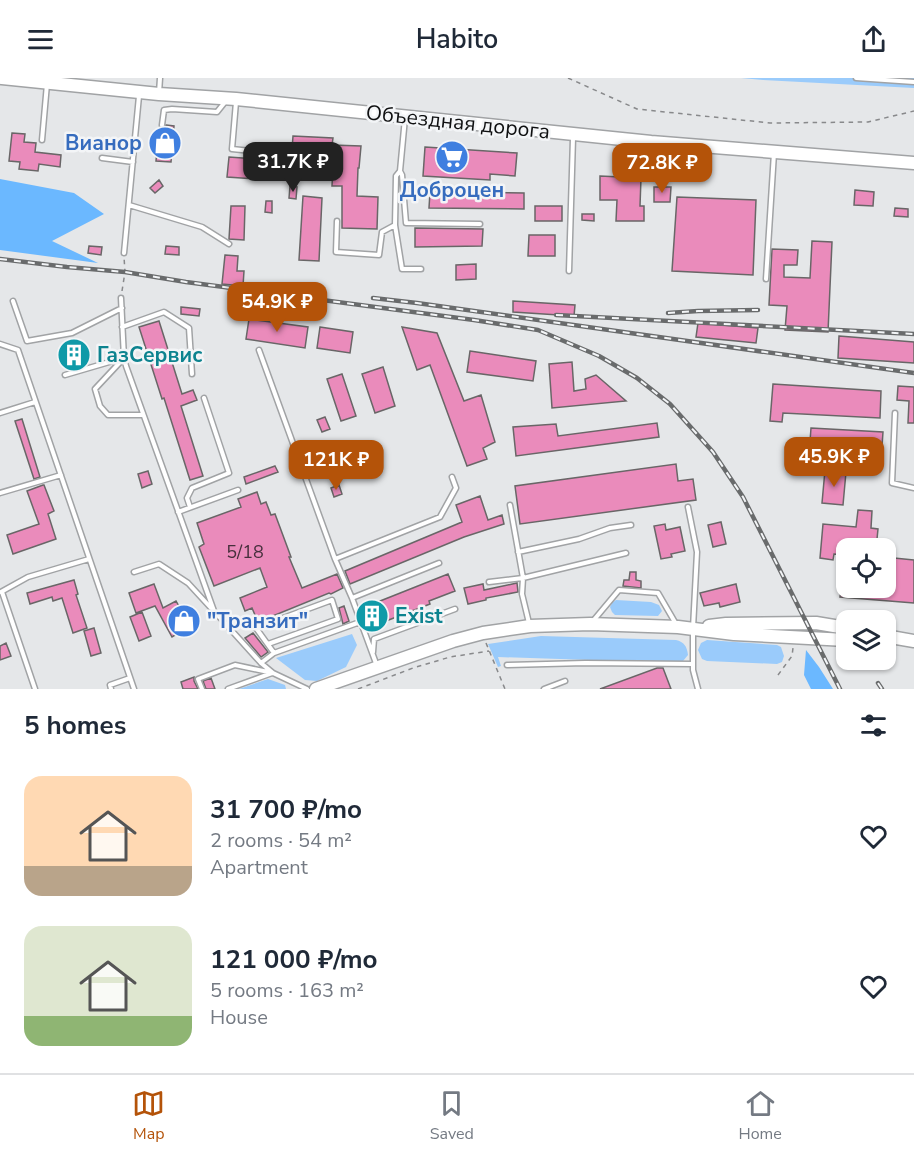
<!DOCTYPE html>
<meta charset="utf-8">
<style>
:root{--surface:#fff;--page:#f6f6f7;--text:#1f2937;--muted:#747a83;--line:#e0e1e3;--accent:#b45309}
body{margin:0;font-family:"Nunito Sans",sans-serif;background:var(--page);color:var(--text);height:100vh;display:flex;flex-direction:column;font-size:22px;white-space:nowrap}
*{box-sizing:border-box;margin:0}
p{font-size:20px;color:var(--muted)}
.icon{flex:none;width:33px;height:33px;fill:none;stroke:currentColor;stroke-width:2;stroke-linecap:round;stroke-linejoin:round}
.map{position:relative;height:611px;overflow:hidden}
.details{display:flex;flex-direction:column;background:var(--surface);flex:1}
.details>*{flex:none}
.controls{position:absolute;left:836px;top:460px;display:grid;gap:12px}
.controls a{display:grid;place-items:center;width:60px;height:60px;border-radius:12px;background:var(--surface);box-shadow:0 2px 4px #0004;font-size:30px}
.price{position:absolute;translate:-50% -51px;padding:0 14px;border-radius:12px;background:var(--accent);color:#fff;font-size:20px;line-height:39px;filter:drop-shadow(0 2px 3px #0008)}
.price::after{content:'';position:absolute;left:50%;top:36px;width:18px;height:14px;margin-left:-9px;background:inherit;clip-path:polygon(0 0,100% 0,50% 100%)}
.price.on{background:#222;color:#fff}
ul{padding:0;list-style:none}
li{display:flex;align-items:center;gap:18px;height:150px;padding:0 24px}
li span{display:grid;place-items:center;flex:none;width:168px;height:120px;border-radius:18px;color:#555}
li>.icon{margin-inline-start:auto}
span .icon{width:72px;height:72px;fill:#fffc;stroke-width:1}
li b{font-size:26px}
h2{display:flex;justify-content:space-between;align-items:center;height:72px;padding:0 24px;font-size:26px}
header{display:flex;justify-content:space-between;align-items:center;height:78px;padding:0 24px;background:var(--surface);font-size:27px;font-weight:600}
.tab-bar{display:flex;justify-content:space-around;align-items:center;height:84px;border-top:2px solid var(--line);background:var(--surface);font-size:16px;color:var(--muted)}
.tab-bar a{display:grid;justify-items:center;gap:3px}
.tab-bar .on{color:var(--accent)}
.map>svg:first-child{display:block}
</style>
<header><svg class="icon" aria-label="menu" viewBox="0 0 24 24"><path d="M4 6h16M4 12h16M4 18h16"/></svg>Habito<svg class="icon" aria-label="share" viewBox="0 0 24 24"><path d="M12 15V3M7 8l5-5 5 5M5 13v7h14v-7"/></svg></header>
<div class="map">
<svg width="914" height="611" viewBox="0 0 914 611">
<rect width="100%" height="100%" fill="#e5e7e9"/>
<path fill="#9acbfb" d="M741,0H914V10L763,2Z
M616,522L651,524L659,527L662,533L658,538L615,537L612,534L610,529L612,525Z
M352,556L357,567L346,589L317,603L305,602L276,580Z
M541,558L676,562C684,564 687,568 688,577L683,583L679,585L498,579L501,588L498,589L488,566Z
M707,562L777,567L781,569L784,578L782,584L777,586L707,583L702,581L698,572L701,565Z
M268,601L285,607L286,611H239Z"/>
<path fill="#6bb8ff" d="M0,101L74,115L104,136L52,163L98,185L0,172Z
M806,572L819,589L833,611H811L804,597Z"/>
<path fill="#ea8bbb" stroke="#696667" stroke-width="1.5" d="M166,47L174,48L171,84L156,83L159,50L163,51Z
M12,55L25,56L24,64L36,65L35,74L61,77L60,89L39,86L38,93L19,91L20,84L9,83Z
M293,58L333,60L332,67L361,68L359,90H358L357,118L378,119L377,151L342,150V108H332L333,88L291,85Z
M425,69L517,75L515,98L490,96V102L423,98Z
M229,79L272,82L270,102L227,99Z
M600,98L641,100L640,128H644V143H616L617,122H600Z
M159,102L163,108L155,115L150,110Z
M290,108L297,109L296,121L289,120Z
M654,109H671L670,124H654Z
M855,112L874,114L873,128L854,127Z
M430,114L524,115V131L429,130Z
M303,118L322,120L319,183L299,182Z
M677,119L756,122L753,197L672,193Z
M266,123H272V135L265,134Z
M231,128H245L244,162L229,161Z
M535,128H562V143H535Z
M895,130L908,131V139L894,138Z
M582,136H594V143L582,142Z
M415,150L483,151L482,168L415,169Z
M529,157H555V178H528Z
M812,163L832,164L828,254L785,252L787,228L769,227L772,171L798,172L797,187H784V199L810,200Z
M89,168L102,169L101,177L88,175Z
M166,168L179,169V177L165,176Z
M225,177L238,178L237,193H244L243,208L222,206Z
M476,186V201L456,202V187Z
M513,223L575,227L574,238L513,234Z
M181,229L200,231L199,238L181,236Z
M249,241L308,249L305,270L246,261Z
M159,243L182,316L193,312L197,322L181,328L203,398L190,402L164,320L162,321L139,249Z
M698,245L758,250L756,265L696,259Z
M320,249L353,254L350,275L317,270Z
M402,249L437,255L464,323L481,317L495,364L483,370L487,381L467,388L430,287L417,292Z
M839,258L914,264V285L838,280Z
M80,267L85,281L67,286L62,272Z
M470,273L536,283L533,303L467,294Z
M572,284L574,313L586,311L585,301L596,297L626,323L552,330L549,286Z
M383,289L395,328L375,335L362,296Z
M342,296L356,338L341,343L327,301Z
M773,306L881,313L880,340L783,335L782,344L770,343Z
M898,308L914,309V345H908L909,323L897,322Z
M325,339L330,351L322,354L317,342Z
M22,341L40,399L34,401L15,343Z
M657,345L659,359L516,378L513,349L556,346L558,358Z
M811,350L883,354L881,382L809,377Z
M676,386L678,403L693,401L696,422L520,446L515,408Z
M275,388L278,394L246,406L244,399Z
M825,392L846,394L843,427L822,425Z
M148,393L152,406L142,410L138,396Z
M43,407H44L54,433L48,436L56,461L13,476L7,457L39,446L27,413Z
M339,407L342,416L334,419L331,410Z
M257,414L261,426L266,424L271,437L275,436L291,479H289L302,510L337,496L343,510L331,516L329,515L258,544L252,530L245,533L240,520L267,509L260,490L214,508L199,469L204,466L197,445L241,429L238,421Z
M480,418L488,442L502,437L504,446L464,459L350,506L345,493L462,444L456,427Z
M858,432L872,433L871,450L878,451L876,471H846V477L834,476L833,482L820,480L823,446L856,449Z
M721,444L726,466L713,469L708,447Z
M665,446L666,452L680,449L685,473L671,476L672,479L661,481L654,448Z
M894,480L914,482V525L840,519L841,510H885V497H893Z
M630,494H636V502L641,503V510L623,508L624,502H629Z
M448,496L455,513L429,523L430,526L368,550L360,531Z
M74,502L78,516L76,517L87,550L73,555L62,520L53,523L52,519L30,526L27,515Z
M517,505L518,514L486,520V522L468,526L464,510L483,506L484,512Z
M154,506L163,530L176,523L190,548L172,559L155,528L136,535L129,515Z
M736,506L740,524L720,529L719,525L704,528L700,515Z
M344,528L349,543L343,546L339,530Z
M142,534L151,558L139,563L130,539Z
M94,550L101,575L91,578L84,553Z
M253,555L268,574L261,579L245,560Z
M6,565L11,578L0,582V568Z
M657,590H663L671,611H600Z
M194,599V603L198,611H183L181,604Z
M211,600L215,611H206L203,603Z"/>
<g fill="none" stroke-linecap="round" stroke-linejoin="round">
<defs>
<path id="lane" d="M856,0L914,4
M159,15L160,0
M236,24L232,71L262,74
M405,40L400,93L402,97L406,145L480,146
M162,47L164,32L172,31L217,34L225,24
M42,62L47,6
M102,80L133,84
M400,93L396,98L395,147L402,191H421
M129,127L202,149L229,166
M337,143L336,174L379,177L382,154L395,147
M124,175L139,18
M569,193L573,60
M766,201L774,75
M121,220L124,280L126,288L214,533L261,585L273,595
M13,223L27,263L72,255L122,230
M122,249L164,234L189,250L192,296
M0,266L18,272L134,611
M259,272L335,481
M124,280L95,311L100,328L108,337H142
M65,297L123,280
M0,335L35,324
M895,335L892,405L914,410
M0,415L61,397
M510,427L523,500L522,516L529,545
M190,429L187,420L192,410L229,395L204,320
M688,429L697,474L693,550V592L698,611
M178,434L238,412
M518,474L579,461L610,450L631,447
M134,494L159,486L188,505L211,530
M489,504L523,500L626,475
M1,514L28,499L89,481
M2,514L35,611
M352,520L335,481L440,439L456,410L452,399
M593,543L619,512L658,515L676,546
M268,566L338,541L332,522L256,550L274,575
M373,574L374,561L455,531
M261,585L274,575L360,544
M507,587L585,585L693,586
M377,588L352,520L439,485
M111,611L110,607L130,600
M202,611L198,601L235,587L273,595L307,611
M228,611L272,595
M544,611L565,603"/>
<path id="primary" d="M2,0L159,16L236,21L651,64L914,85
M709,548L726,546L816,545L846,550
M885,558L914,563
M316,611L453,563L483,555L530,548L590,546L678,549L734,556L846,562"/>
</defs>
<use href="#lane" stroke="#a1a3a5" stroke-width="7"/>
<use href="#primary" stroke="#a1a3a5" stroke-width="15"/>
<path stroke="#88898b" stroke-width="1.5" stroke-dasharray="4.5 4.5" stroke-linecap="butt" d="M568,0L637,31L770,45L868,44L914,33
M122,213L125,194L124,179
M486,565L505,611
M778,597L792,578L793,570
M358,611L413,590L450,579L489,573"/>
<use href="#lane" stroke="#fff" stroke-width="4"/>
<use href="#primary" stroke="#fff" stroke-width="12"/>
<defs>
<path id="rail" d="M0,181L67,189L125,194L186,204L474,242L538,252L599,278L637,300L670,326L713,374L743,419L840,611
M373,220L417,225L914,295
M668,235L698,233L758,232
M556,237L914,256
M878,605L882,611"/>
</defs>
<use href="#rail" stroke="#696b6c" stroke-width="4.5"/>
<use href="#rail" stroke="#f3f5f7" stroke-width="2" stroke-dasharray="7" stroke-linecap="butt"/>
</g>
<defs>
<symbol id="shop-disc" viewBox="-11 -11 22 22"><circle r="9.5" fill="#3f7fe0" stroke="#f3f5f7"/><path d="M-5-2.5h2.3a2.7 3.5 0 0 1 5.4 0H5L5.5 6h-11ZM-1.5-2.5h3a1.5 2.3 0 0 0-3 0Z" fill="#fff"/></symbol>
<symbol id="supermarket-disc" viewBox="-11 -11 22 22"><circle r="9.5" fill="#3f7fe0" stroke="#f3f5f7"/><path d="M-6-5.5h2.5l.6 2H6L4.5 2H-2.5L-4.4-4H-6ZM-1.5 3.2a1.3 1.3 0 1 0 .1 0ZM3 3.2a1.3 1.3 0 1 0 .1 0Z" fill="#fff"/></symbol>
<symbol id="building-disc" viewBox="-11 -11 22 22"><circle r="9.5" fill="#0f9aa8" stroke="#f3f5f7"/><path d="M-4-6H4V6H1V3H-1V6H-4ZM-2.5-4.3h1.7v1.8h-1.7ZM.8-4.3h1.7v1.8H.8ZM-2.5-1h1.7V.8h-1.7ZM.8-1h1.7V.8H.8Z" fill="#fff"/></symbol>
</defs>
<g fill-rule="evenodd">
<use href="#shop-disc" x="146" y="46" width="38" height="38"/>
<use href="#supermarket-disc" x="433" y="60" width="38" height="38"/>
<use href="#building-disc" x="55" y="258" width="38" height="38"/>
<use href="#building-disc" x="353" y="519" width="38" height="38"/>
<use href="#shop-disc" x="165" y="524" width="38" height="38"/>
</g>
<g text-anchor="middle" stroke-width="5" stroke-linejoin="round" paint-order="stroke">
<g font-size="18" fill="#462f3c">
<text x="245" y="480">5/18</text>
</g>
<g font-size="21" fill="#0f1011" stroke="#f3f5f7">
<text transform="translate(458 44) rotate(6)" y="7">Объездная дорога</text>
</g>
<g font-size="21" font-weight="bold" fill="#366cbe" stroke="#f3f5f7" text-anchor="end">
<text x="142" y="72">Вианор</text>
<text x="452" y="119" text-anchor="middle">Доброцен</text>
<text x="207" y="550" text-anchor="start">"Транзит"</text>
</g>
<g font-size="21" font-weight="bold" fill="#0d838f" stroke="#f3f5f7" text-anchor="start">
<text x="97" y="284">ГазСервис</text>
<text x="395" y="545">Exist</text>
</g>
</g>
</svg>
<div class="controls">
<a><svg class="icon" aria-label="locate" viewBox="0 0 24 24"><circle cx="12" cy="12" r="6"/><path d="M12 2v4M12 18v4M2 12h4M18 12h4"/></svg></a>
<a><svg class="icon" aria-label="layers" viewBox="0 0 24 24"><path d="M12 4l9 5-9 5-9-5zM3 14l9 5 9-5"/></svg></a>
</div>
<b class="price on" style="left:293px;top:115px">31.7K ₽</b>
<b class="price" style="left:662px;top:116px">72.8K ₽</b>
<b class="price" style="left:277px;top:255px">54.9K ₽</b>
<b class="price" style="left:834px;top:410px">45.9K ₽</b>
<b class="price" style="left:336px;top:413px">121K ₽</b>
</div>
<section class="details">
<h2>5 homes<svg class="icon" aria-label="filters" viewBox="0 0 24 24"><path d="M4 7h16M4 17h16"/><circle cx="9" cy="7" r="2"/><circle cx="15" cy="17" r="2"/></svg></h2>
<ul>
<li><span style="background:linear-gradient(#ffd9b3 75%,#b9a48a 0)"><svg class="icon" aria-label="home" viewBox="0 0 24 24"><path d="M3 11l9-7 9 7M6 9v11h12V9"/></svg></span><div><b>31 700 ₽/mo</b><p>2 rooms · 54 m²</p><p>Apartment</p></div><svg class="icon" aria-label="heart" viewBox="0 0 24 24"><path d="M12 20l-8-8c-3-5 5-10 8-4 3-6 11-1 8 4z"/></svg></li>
<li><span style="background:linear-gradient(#dfe7d0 75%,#8fb573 0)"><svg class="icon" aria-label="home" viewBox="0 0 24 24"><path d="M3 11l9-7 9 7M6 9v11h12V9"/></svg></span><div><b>121 000 ₽/mo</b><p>5 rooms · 163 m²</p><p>House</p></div><svg class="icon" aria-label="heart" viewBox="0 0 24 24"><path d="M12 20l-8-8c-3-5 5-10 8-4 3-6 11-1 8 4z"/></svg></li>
</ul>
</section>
<nav class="tab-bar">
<a class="on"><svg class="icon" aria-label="map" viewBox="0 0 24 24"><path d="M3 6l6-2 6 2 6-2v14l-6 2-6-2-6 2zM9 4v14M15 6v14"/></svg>Map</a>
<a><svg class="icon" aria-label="saved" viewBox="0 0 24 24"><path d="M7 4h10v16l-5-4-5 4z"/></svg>Saved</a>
<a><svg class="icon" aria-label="home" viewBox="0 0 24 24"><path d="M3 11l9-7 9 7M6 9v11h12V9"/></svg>Home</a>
</nav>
